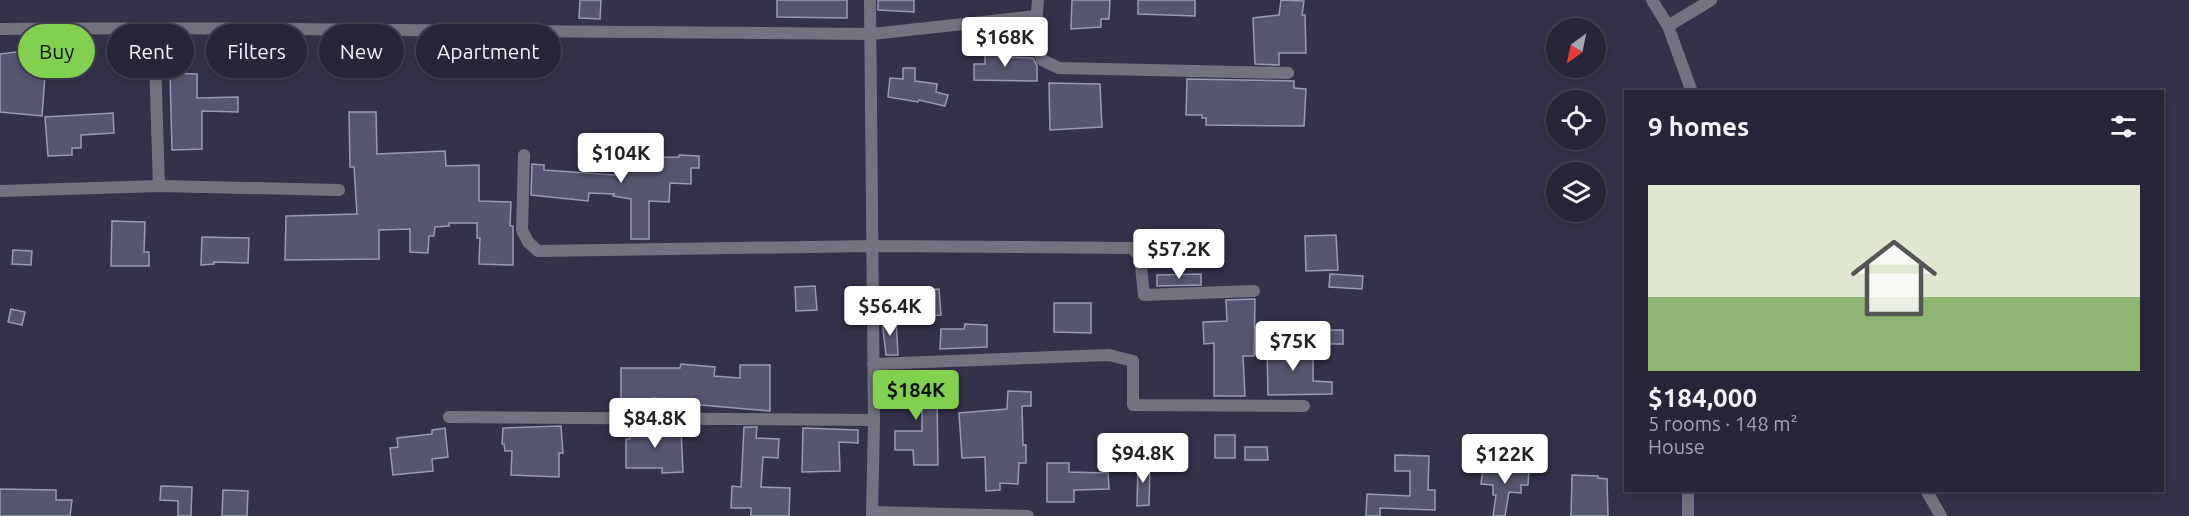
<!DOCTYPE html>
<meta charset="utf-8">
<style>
:root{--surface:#262638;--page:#323243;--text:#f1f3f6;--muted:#a4a5ae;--line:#424353;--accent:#82d04f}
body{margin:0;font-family:Ubuntu,sans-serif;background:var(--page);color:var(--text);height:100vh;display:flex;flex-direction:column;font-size:22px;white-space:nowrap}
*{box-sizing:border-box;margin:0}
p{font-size:20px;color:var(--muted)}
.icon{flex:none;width:33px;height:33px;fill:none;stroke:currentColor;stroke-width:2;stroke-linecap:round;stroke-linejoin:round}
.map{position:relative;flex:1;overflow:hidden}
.sheet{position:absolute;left:1624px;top:90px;width:540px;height:402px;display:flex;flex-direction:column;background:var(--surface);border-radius:0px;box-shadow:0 3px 9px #0003,0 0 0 2px var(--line)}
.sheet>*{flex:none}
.banner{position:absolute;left:18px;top:24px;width:570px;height:54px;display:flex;gap:12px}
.needle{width:39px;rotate:213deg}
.tools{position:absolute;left:1546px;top:18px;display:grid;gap:12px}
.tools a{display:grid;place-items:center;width:60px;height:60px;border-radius:50%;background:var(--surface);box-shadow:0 3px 9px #0003,0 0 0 2px var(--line);font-size:30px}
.price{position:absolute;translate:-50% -51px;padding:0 14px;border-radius:6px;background:#fff;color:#222;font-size:20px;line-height:39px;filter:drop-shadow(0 2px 3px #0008)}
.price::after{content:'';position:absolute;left:50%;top:36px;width:18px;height:14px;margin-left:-9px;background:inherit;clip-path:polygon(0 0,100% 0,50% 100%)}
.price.active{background:var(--accent);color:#111}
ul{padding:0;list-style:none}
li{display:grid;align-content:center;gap:12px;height:318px;padding:0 24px}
li span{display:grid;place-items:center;height:186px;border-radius:0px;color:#555}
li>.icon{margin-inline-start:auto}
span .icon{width:108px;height:108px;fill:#fffc;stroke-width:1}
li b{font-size:26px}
h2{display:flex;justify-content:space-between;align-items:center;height:72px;padding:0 24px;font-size:26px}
.chip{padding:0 21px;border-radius:27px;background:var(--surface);box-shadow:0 3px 9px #0003,0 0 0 2px var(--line);font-size:21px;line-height:54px}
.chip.active{background:var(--accent);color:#111}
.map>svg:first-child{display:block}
</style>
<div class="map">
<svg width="2189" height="516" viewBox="0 0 2189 516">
<rect width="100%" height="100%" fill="#33324a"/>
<path fill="#565670" stroke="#999ab6" stroke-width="1.5" d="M580,0H601L600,19L579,18Z
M777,0H847V18L777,17Z
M878,0H914V12L878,10Z
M1072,0H1110L1109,19H1101V27L1071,29Z
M1138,0H1195V16L1138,14Z
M1281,0L1304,1L1302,15H1305L1306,53H1279V65L1255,64L1253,18L1279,15Z
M34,48L47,49L42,116L0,112V54L33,50Z
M985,49H1006V57L1033,58L1037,66V81L974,80V64H985Z
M903,68H915V81L937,84L936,92L948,95L945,106L919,100L918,102L888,97L890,78L903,79Z
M170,73L197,74V98L238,97V112L202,111V149L172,150Z
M1187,79L1294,81V88L1306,89L1304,126L1206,125V118H1202V115H1186Z
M1049,83L1100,84L1102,127L1050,130Z
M349,112H376L377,154L445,151L446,166L479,165V201L511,202L510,226H513V265L479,264L480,238H477V223H449V226L435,227L434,236H429L428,253L410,252V229L379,230V259L285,260L286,216L357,214L354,167H350Z
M113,113L114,133L81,135V148H72V155L48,156L45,117Z
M679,155L699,156V168H691V184L670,183L669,202L649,201V239H631V199L613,196L614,194L589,193L588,201L531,195L532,164L544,165V170L615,175L616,158L679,157Z
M112,221L145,222L144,252H149V266H111Z
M1336,235L1338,270L1306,271L1305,236Z
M202,237L249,238L248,263L214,262V264L201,265Z
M13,250L32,251L31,265L12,264Z
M1201,274V285L1157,286V275Z
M1330,274L1363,276L1362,289L1329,287Z
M815,286L817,310L796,311L795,287Z
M939,289L941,315L896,318L894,297L919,296V290Z
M1255,299L1254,356H1243L1245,396H1214V343L1204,344L1203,322L1227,321L1226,300Z
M1054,303H1091V333L1054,332Z
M11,309L25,312L22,325L8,322Z
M896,319L898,355H886L882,320Z
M965,324L987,325V347L940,349L941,329H964Z
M1312,330H1343V344H1312Z
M1267,346H1313V381L1332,382V394L1268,395Z
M681,364L715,367L714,376L740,378V365H770V411L689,404V401L653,398V410H634V402H621V368H680Z
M905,371L906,394H937L938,465H914L913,450H895V431H922V407L889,408L887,372Z
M1008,391L1031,392V406H1022L1023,445H1026V463H1019L1018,484L1000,483V490L986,491L985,457L962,458L959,413L1007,409Z
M561,426L563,453H559V477L511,475L512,451H505L504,444H502L503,428Z
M635,427L681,428L683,472L662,473V468H626V439H630V428Z
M744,427H757L756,438L779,439L778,458L763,457L761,487L790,488L789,516H751V508H731L732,486L741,487Z
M445,428L448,457L432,459L433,471L393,475L390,448L398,447L397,438L432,434V430Z
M803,428L858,430V443L839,442L840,471L802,472Z
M1215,435H1235V458H1215Z
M1245,447H1267L1268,460H1245Z
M1395,455L1429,456L1428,490H1435V510L1380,508V516H1366L1367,494L1410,496V471H1395Z
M1047,463H1069V472L1108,473L1109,489L1074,490V502H1047Z
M1138,463L1150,464L1149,505L1137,506Z
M1500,466L1529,468L1528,485H1521V493L1509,492L1505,516H1493L1496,495H1493V485L1481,484L1483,468L1499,470Z
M1572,475L1598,476V478L1607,479L1608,516H1571Z
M161,486L192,487L191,516H178V501L160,500Z
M0,489L56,490V500H72L70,516H0Z
M223,490L248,491L247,516H222Z"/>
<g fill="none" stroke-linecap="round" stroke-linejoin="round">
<path stroke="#737380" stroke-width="12" d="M870,0L874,420L872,516
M1038,0C1036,20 1035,41 1042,60L1059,68L1288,73
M1652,0L1668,26L1692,92
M1668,26L1711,0
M154,28L159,186
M0,29L154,28L872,34L1036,16
M524,155L522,230L528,242L538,251L872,246L1132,248L1140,257L1144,295L1254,291
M0,191L159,186L339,190
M873,364L1109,355L1133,361V405L1304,406
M449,417L874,420
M1926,490L1941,516
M872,512L1028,516
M1688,516V490"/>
</g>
</svg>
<div class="tools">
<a><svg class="needle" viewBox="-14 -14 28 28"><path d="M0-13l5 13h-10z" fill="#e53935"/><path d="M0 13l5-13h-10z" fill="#a4a5ae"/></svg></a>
<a><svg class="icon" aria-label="locate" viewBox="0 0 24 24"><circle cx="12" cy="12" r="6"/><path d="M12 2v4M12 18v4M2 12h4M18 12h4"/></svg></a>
<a><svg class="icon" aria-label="layers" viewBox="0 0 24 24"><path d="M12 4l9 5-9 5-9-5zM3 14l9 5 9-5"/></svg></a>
</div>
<b class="price" style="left:1005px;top:68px">$168K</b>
<b class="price" style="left:621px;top:184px">$104K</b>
<b class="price" style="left:1179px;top:280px">$57.2K</b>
<b class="price" style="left:890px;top:337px">$56.4K</b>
<b class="price" style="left:1293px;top:372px">$75K</b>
<b class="price active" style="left:916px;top:421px">$184K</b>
<b class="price" style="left:655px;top:449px">$84.8K</b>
<b class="price" style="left:1143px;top:484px">$94.8K</b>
<b class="price" style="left:1505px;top:485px">$122K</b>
<div class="banner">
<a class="chip active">Buy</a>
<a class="chip">Rent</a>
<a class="chip">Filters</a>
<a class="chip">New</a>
<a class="chip">Apartment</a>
</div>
<section class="sheet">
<h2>9 homes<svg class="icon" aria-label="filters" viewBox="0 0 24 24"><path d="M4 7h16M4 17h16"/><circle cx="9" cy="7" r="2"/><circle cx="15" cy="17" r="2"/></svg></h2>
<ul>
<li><span style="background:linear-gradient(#dfe7d0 60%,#8fb573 0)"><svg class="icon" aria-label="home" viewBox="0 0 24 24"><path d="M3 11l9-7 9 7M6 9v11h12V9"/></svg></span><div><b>$184,000</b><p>5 rooms · 148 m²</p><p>House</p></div></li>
</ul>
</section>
</div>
